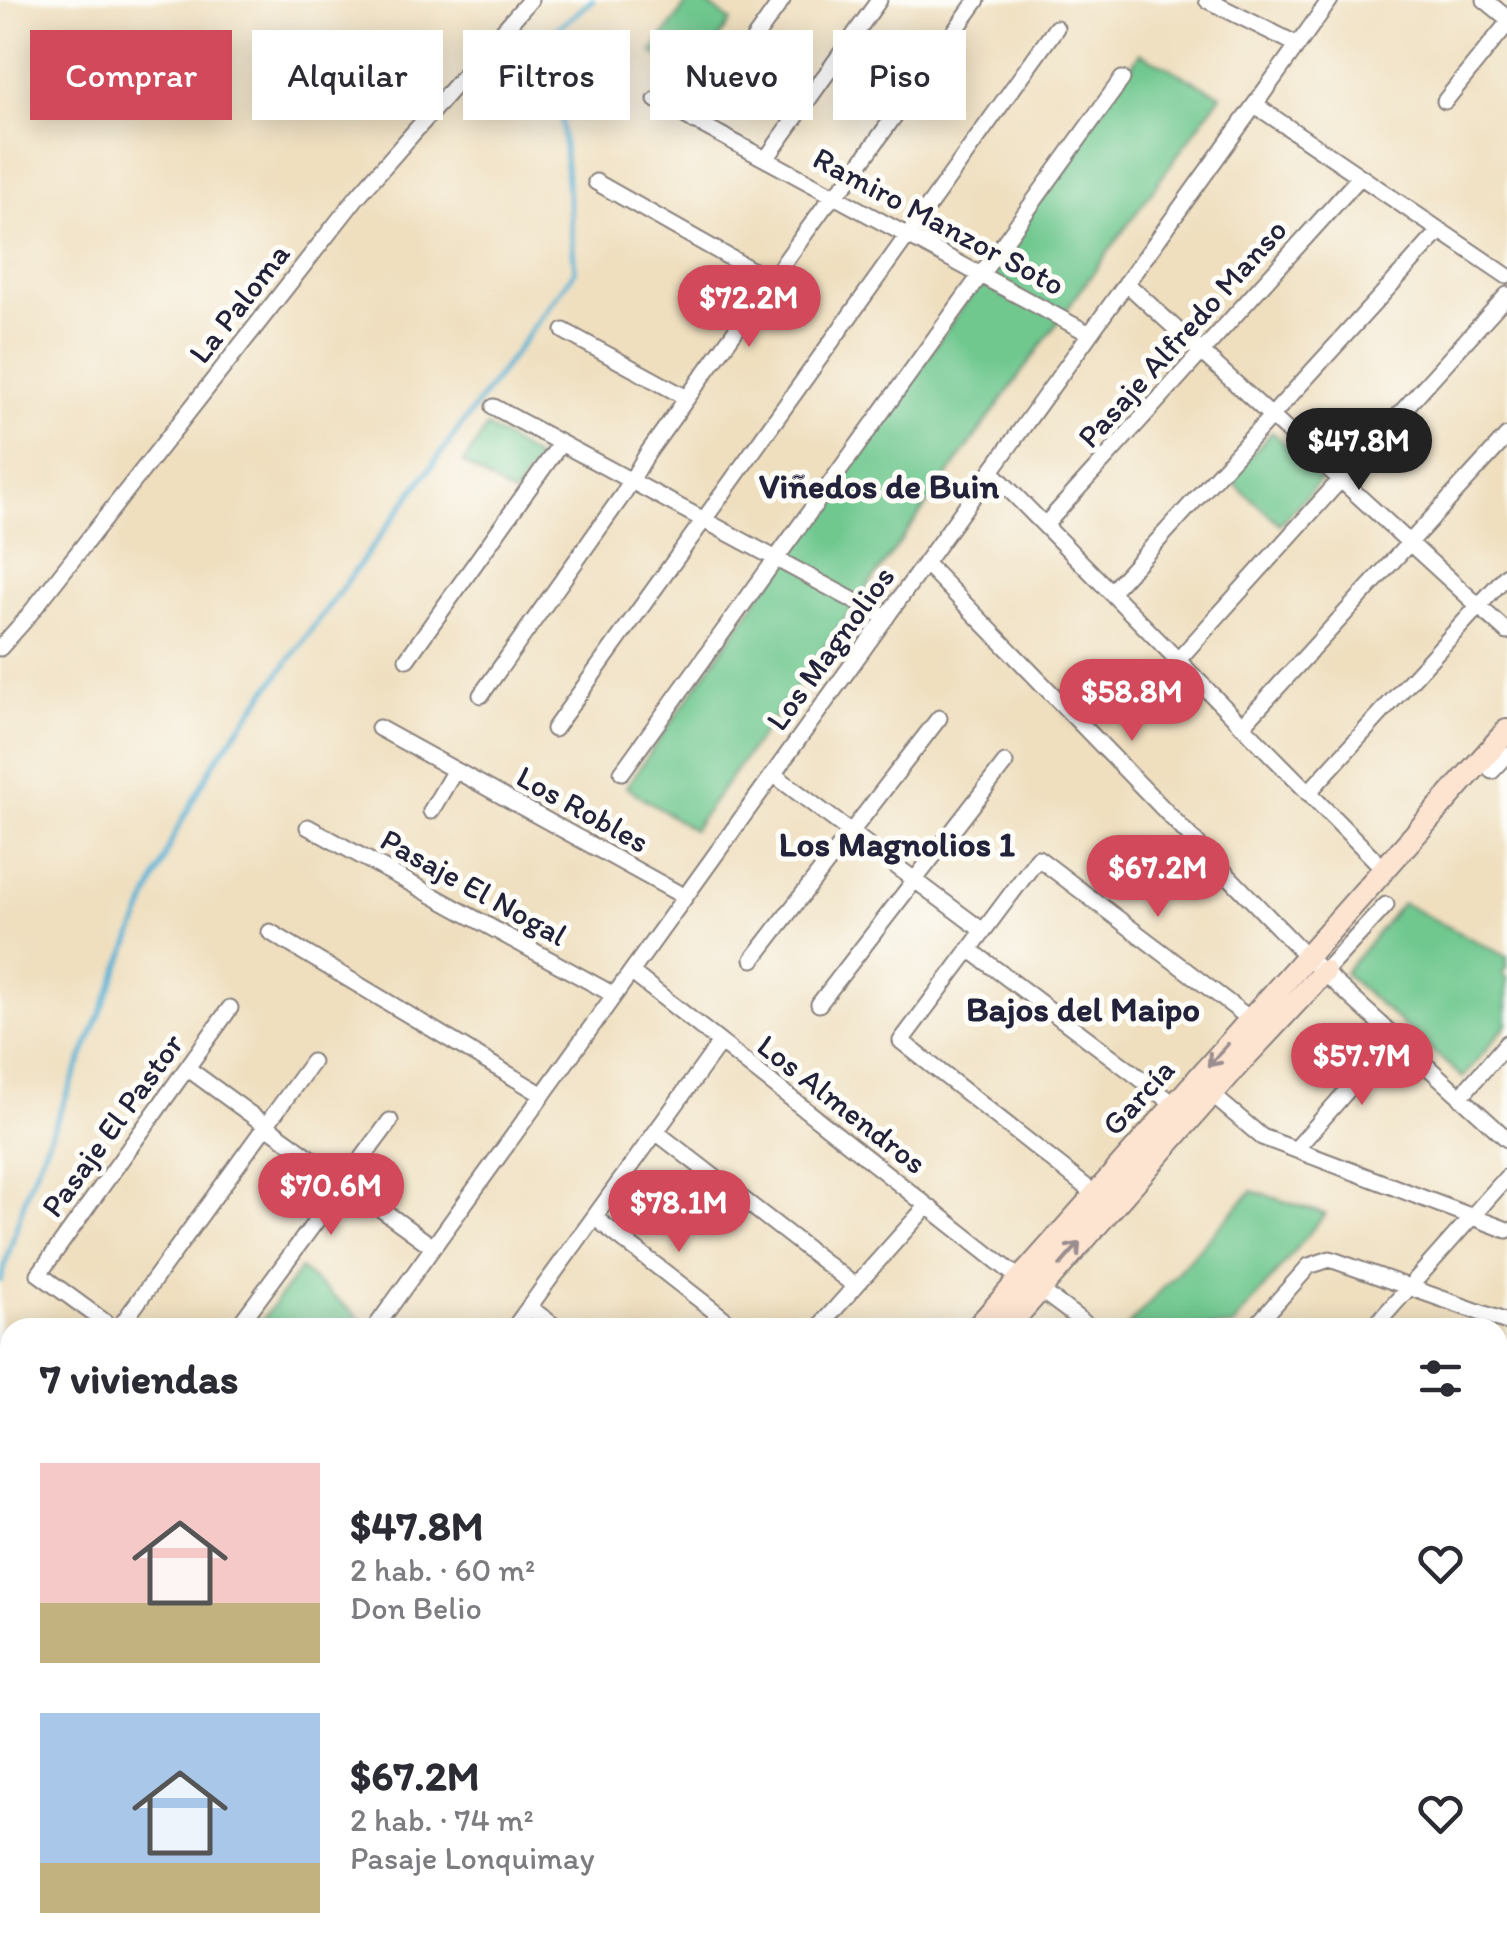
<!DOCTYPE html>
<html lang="es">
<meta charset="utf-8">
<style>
:root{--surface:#fff;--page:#f2f2f3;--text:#2b2b33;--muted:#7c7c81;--accent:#d1495b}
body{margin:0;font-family:Itim,sans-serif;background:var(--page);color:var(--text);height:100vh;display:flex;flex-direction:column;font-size:38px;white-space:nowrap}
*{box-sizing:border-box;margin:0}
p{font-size:32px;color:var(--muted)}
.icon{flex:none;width:55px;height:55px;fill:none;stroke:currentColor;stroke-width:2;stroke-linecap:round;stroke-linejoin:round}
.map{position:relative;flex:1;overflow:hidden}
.details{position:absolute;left:0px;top:1318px;width:1508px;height:642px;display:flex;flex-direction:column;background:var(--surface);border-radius:30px 30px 0 0;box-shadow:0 5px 25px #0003}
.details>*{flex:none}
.guide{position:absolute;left:30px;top:30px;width:1000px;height:90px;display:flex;gap:20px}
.price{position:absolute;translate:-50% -85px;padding:0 22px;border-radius:35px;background:var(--accent);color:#fff;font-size:32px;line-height:65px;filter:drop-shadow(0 2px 5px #0008)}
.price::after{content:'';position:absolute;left:50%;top:60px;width:30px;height:22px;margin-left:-15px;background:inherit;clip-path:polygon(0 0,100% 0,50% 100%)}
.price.selected{background:#222;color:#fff}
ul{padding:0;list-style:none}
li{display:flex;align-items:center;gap:30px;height:250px;padding:0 40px}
li span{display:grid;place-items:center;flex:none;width:280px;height:200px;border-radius:0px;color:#555}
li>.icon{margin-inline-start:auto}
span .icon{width:120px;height:120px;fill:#fffc;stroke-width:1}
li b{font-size:42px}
h2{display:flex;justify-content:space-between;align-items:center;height:120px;padding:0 40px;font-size:42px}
.tag{padding:0 35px;border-radius:0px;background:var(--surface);box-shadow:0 5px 25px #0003;font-size:35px;line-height:90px}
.tag.selected{background:var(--accent);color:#fff}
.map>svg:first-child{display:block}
</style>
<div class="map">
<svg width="1507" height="1958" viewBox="0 0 1507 1958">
<rect width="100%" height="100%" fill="#fdfcf7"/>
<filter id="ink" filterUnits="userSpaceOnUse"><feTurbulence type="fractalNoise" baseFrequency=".01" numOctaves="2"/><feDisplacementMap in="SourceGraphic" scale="20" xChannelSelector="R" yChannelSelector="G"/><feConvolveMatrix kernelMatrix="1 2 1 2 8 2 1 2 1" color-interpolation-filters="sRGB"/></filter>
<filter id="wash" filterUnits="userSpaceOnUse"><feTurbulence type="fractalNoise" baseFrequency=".0048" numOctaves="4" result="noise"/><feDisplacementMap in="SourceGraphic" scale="40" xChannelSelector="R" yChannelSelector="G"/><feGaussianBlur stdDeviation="2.25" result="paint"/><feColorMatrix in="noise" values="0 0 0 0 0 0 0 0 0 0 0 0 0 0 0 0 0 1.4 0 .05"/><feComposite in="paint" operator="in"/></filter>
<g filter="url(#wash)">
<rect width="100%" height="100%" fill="#efdfbf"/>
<path fill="#70c88f" stroke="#497565" stroke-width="2.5" d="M689,0H701L731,21L690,79L652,52Z
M1140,53L1221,95L693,830L626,787Z
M487,427L538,459L514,496L463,463Z
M1272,432L1320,481L1280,524L1229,479Z
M1402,903L1507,957V968L1502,974L1507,977V1024L1463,1078L1344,973Z
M1252,1191L1325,1214L1232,1327H1127Z
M300,1269L361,1319L355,1327H257Z"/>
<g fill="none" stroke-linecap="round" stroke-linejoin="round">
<path stroke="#56b0d3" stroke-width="5" d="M0,1281L28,1189L174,835L215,761L575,271L554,31L593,0
M0,1938L16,1958"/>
</g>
<g id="blocks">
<path fill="#ceb4f9" d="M488,1950H538L555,1958H485Z"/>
</g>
</g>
<g filter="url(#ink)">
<use href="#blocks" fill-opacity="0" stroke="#88807d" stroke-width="2.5"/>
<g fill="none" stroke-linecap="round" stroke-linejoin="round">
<defs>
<path id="street" d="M1207,0L1298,45
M1485,0L1507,18
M656,100L1090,334
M1445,101L1507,24
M1255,105L1507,276
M695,122L782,0
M766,159L879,0
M596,182L771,281
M1126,283L1507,632
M564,331L687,398
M494,407L886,618
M991,471L1384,869
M1045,525L1360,177
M925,563L1306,956L1507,1139
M1111,592L1440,231
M0,648L25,620L357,197L530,0
M407,659L561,443
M1178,660L1507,295
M481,695L622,496L647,454L824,207L848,181L977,0
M1242,726L1507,436
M379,728L685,897
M554,729L1056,28
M1492,771L1507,755
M622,772L1122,79
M773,774L983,931
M1308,793L1507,575
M431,811L455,770
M308,827L614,995
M270,932L543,1095
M969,949L1174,1104
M753,959L939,718
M631,972L1020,1279
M1324,972L1386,905
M819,1004L1005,763
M187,1068L433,1247
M1211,1094L1262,1137L1507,1230
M1460,1097L1507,1043
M656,1132L855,1286
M1296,1149L1394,1037
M1095,1194L901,1041L1038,858L1250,1019
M594,1217L736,1328
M1039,1289L1091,1328
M529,1307L557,1328
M113,1328L39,1274L230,1008
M119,1328L312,1062
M237,1328L390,1121
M375,1328L1330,0
M514,1328L720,1043
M818,1328L927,1206
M1254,1328L1309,1266L1330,1259L1507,1322
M1373,1328L1507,1177
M1498,1455L1507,1444
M1498,1612L1507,1619
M0,1666L10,1678
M1498,1725L1507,1713
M0,1825L10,1816
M238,1950L245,1958
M0,1957V1958
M117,1958L127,1950
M834,1958L837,1950
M1093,1958L1098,1950
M1322,1958L1329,1950"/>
<path id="secondary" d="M977,1328L1507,731
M1006,1328L1239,1063L1324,972
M416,1958L423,1950
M447,1958L455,1950"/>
</defs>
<use href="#street" stroke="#88807d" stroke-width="19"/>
<use href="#secondary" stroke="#88807d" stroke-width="26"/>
<use href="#street" stroke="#fff" stroke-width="15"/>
<use href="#secondary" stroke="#fde4d1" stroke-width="22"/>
</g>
<defs><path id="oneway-shaft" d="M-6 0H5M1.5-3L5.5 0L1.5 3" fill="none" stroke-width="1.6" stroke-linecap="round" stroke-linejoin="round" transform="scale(2.5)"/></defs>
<g stroke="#9a8d8e">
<use href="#oneway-shaft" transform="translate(1218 1055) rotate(132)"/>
<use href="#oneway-shaft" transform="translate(1070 1254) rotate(-49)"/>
</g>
</g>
<g text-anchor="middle" stroke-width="10" stroke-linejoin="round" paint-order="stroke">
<g font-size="32" fill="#22223b" stroke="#fdfcf7">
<text transform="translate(939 221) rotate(28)" y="11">Ramiro Manzor Soto</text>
<text transform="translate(239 303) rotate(-52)" y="11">La Paloma</text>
<text transform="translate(1182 333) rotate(-48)" y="11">Pasaje Alfredo Manso</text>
<text transform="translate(830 648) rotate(-54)" y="11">Los Magnolios</text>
<text transform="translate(583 809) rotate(29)" y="11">Los Robles</text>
<text transform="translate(474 887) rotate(29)" y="11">Pasaje El Nogal</text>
<text transform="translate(1138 1097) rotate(-48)" y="11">García</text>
<text transform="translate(842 1104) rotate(38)" y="11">Los Almendros</text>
<text transform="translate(112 1125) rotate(-54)" y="11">Pasaje El Pastor</text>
</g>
<g font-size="35" font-weight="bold" fill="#22223b" stroke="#fdfcf7">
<text x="879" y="498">Viñedos de Buin</text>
<text x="897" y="856">Los Magnolios 1</text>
<text x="1083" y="1021">Bajos del Maipo</text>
</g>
</g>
</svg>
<b class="price" style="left:749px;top:350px">$72.2M</b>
<b class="price selected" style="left:1359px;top:493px">$47.8M</b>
<b class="price" style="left:1132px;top:744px">$58.8M</b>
<b class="price" style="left:1158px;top:920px">$67.2M</b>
<b class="price" style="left:1362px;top:1108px">$57.7M</b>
<b class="price" style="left:331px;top:1238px">$70.6M</b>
<b class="price" style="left:679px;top:1255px">$78.1M</b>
<div class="guide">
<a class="tag selected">Comprar</a>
<a class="tag">Alquilar</a>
<a class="tag">Filtros</a>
<a class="tag">Nuevo</a>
<a class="tag">Piso</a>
</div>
<section class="details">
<h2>7 viviendas<svg class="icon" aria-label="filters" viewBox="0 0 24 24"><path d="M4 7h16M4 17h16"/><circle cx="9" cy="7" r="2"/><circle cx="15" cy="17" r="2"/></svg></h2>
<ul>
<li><span style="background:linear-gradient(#f6c9c9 70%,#c2b280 0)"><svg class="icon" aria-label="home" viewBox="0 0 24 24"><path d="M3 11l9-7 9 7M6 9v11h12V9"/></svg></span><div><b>$47.8M</b><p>2 hab. · 60 m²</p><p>Don Belio</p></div><svg class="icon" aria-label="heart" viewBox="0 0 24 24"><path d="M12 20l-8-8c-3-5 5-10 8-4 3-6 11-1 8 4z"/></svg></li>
<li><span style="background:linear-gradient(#a9c7e8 75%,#c2b280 0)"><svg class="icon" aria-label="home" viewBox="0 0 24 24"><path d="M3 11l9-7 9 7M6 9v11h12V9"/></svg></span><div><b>$67.2M</b><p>2 hab. · 74 m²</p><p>Pasaje Lonquimay</p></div><svg class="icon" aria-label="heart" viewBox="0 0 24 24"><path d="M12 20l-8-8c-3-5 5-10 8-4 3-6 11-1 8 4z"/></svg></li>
</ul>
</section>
</div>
